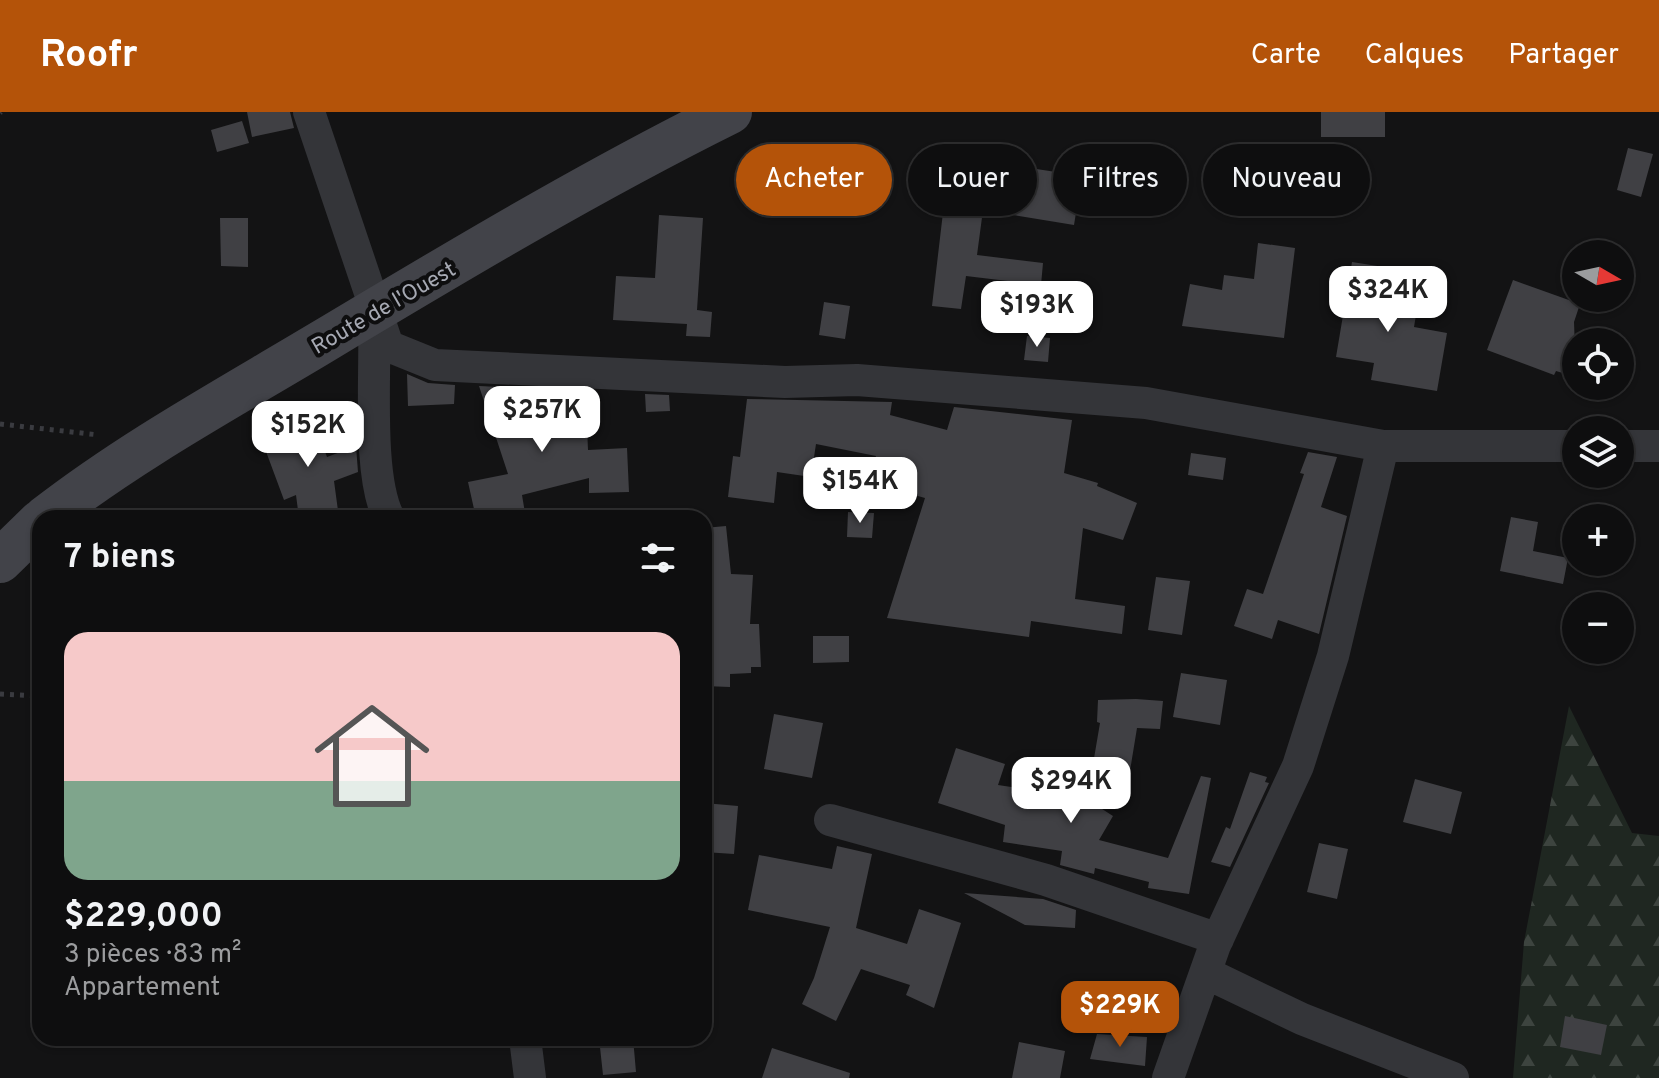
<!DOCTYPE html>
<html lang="fr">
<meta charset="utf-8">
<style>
:root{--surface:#0e0e0f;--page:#1c1c1d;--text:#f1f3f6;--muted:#9b9c9e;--line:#2e2e2f;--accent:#b45309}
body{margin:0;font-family:Overpass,sans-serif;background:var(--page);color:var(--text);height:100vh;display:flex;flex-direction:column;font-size:30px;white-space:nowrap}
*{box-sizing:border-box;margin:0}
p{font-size:26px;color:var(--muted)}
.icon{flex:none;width:44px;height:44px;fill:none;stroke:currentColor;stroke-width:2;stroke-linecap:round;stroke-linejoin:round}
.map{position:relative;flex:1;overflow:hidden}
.side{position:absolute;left:32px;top:398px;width:680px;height:536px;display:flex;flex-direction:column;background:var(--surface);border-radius:24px;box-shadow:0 2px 6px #0004,0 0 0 2px var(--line)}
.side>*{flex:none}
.top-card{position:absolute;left:736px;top:32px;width:760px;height:72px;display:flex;gap:16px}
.needle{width:52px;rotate:99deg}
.buttons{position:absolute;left:1562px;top:128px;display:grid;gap:16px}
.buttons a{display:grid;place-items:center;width:72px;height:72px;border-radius:50%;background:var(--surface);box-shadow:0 2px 6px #0004,0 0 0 2px var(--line);font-size:40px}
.price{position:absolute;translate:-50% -68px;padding:0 18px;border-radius:16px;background:#fff;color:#222;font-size:26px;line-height:52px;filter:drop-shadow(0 2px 4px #0008)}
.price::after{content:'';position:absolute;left:50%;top:48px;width:24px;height:18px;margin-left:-12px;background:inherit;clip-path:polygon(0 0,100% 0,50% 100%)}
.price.current{background:var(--accent);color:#fff}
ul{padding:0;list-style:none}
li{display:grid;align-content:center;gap:16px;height:424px;padding:0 32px}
li span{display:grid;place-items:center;height:248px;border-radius:24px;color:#555}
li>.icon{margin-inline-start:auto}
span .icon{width:144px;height:144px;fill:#fffc;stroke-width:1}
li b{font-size:34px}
h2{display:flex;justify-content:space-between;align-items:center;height:96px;padding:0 32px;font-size:34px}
.tag{padding:0 28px;border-radius:36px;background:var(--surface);box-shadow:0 2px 6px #0004,0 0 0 2px var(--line);font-size:28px;line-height:72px}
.tag.current{background:var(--accent);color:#fff}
header{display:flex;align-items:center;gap:48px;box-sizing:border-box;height:112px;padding:0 40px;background:var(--accent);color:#fff}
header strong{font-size:38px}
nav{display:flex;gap:44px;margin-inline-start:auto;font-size:28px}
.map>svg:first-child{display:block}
</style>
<header>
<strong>Roofr</strong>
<nav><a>Carte</a><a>Calques</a><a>Partager</a></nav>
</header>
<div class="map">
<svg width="1659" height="966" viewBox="0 0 1659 966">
<defs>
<pattern id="forest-firs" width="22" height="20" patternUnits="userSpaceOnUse" patternTransform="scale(2)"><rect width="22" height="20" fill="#1f2721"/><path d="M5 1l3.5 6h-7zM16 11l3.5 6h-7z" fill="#3d443f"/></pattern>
</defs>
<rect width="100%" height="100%" fill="#131314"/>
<path fill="url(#forest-firs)" d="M1569,594L1632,721L1659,724V966H1513L1524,830Z"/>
<path fill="#404044" d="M247,0H290L294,16L252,25Z
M1321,0H1385V25H1321Z
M242,9L249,31L217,40L211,18Z
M1628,36L1653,42L1641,85L1617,78Z
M1017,54L1082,64L1074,113L983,98L977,143L1043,151L1041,173L966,164L961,197L932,194L944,92L950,93L956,55L1016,63Z
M659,103L703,106L697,198L712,200L710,225L686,224L687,212L613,208L616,164L655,166Z
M220,106H248V155L221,154Z
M1258,131L1295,136L1284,226L1182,214L1190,172L1222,178L1224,163L1254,167Z
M1352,150L1390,156L1384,192L1417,197L1414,215L1447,221L1437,279L1371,268L1374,251L1336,245Z
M1513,168L1580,192L1574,210L1576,265L1556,259L1554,263L1487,238Z
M824,190L850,194L845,227L819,223Z
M1027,224L1050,226L1048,250L1024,248Z
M407,262L428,271L455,273L454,292L408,294Z
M479,274L521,276L519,294L586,291L588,338L627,336L629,380L589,381V366L522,383L525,401L476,406L468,370L508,362Z
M645,282L669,283L670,299L646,300Z
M747,287L892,290L890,303L947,318L954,295L1072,308L1064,361L1098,371L1097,374L1137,391L1123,428L1083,416L1075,487L1125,494L1122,522L1031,509L1029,525L887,506L925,386L868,370L876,344L816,332L811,365L777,360L774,391L728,385L733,344L740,345Z
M313,306L327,345L356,334L358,360L334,369L339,406H299L296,383L284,388L261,326Z
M1308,340L1337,345L1321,395L1347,404L1319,522L1278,508L1272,527L1234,514L1247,477L1263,482L1304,362L1300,361Z
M1191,341L1226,346L1223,368L1188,363Z
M848,400L874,401L872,426L847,425Z
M1511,405L1538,410L1533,439L1568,446L1563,472L1500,459Z
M726,414L731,462L753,463L750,512H759L761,555H751V561L730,562V575L704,574V416Z
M1156,465L1190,469L1182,523L1148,518Z
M813,524H849V550L813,551Z
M1181,561L1227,568L1220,613L1173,605Z
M1136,587L1163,589L1160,617L1137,616L1128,671L1091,664L1100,611L1097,610L1098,588Z
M774,602L823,611L812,666L764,657Z
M956,636L1005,652L998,673L1085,686L1113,704L1099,728L1168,746L1201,664L1211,666L1189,782L1148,776L1149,770L1095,756L1094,762L1060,753L1062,739L1003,730L1005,713L938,691Z
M1250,660L1267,665L1265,670L1269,671L1230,755L1211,750L1226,715L1230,717Z
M1415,667L1462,680L1451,722L1403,710Z
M704,691L738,694L734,742L704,740Z
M1319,731L1348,737L1337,787L1307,780Z
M837,734L872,742L856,816L907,832L919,797L961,811L934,896L906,883L910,873L861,857L836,909L802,892L814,866L830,815L748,798L759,743L832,757Z
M964,781L1043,787L1076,798L1075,816L1025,813Z
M1565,904L1607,913L1601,943L1560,935Z
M1097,922L1147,925L1145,954L1090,947Z
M599,926H633L636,960L603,963Z
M1019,930L1065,939L1060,966H1012Z
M772,936L850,961L849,966H762Z"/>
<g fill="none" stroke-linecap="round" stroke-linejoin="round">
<path stroke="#3a3b40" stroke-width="5" stroke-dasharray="4 6" stroke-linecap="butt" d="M0,1L1,0
M0,312L99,323
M0,582L40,584"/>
<path stroke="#343539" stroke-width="32" d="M309,0L388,234L435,253L785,270L857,268L1146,291L1383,334H1576
M374,211C376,262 367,364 389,406
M1620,334H1659
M830,708L1046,768L1218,827
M1206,861L1302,907L1453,966
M525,926L530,966
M1168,966L1215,833L1298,654L1333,544L1383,334"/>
<path stroke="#424349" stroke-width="44" d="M45,406C130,340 225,288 317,233C452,152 589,70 730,0
M0,449L40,410"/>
</g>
<g text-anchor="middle" stroke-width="8" stroke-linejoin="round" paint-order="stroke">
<g font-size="22" fill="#a6a9b3" stroke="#0e0e0f">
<text transform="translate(383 195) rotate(-30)" y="8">Route de l'Ouest</text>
</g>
</g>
</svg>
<div class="buttons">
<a><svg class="needle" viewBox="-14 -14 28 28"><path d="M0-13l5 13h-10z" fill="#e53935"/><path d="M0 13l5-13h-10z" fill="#9b9c9e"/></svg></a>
<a><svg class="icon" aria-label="locate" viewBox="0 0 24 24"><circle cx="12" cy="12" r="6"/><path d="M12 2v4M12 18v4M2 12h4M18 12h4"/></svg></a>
<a><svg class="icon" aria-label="layers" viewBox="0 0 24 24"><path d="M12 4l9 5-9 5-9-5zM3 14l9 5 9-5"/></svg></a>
<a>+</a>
<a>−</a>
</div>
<b class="price" style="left:1388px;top:222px">$324K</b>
<b class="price" style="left:1037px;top:237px">$193K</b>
<b class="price" style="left:542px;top:342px">$257K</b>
<b class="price" style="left:308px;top:357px">$152K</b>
<b class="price" style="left:860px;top:413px">$154K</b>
<b class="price" style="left:1071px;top:713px">$294K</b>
<b class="price current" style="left:1120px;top:937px">$229K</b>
<div class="top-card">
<a class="tag current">Acheter</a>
<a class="tag">Louer</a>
<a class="tag">Filtres</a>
<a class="tag">Nouveau</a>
</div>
<section class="side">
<h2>7 biens<svg class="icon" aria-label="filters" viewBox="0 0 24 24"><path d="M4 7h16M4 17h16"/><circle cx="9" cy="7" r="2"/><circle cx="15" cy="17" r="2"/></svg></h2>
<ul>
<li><span style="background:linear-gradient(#f6c9c9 60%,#7fa58c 0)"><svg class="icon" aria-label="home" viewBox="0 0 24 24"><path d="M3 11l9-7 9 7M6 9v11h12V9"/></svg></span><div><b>$229,000</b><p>3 pièces · 83 m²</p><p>Appartement</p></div></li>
</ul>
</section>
</div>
